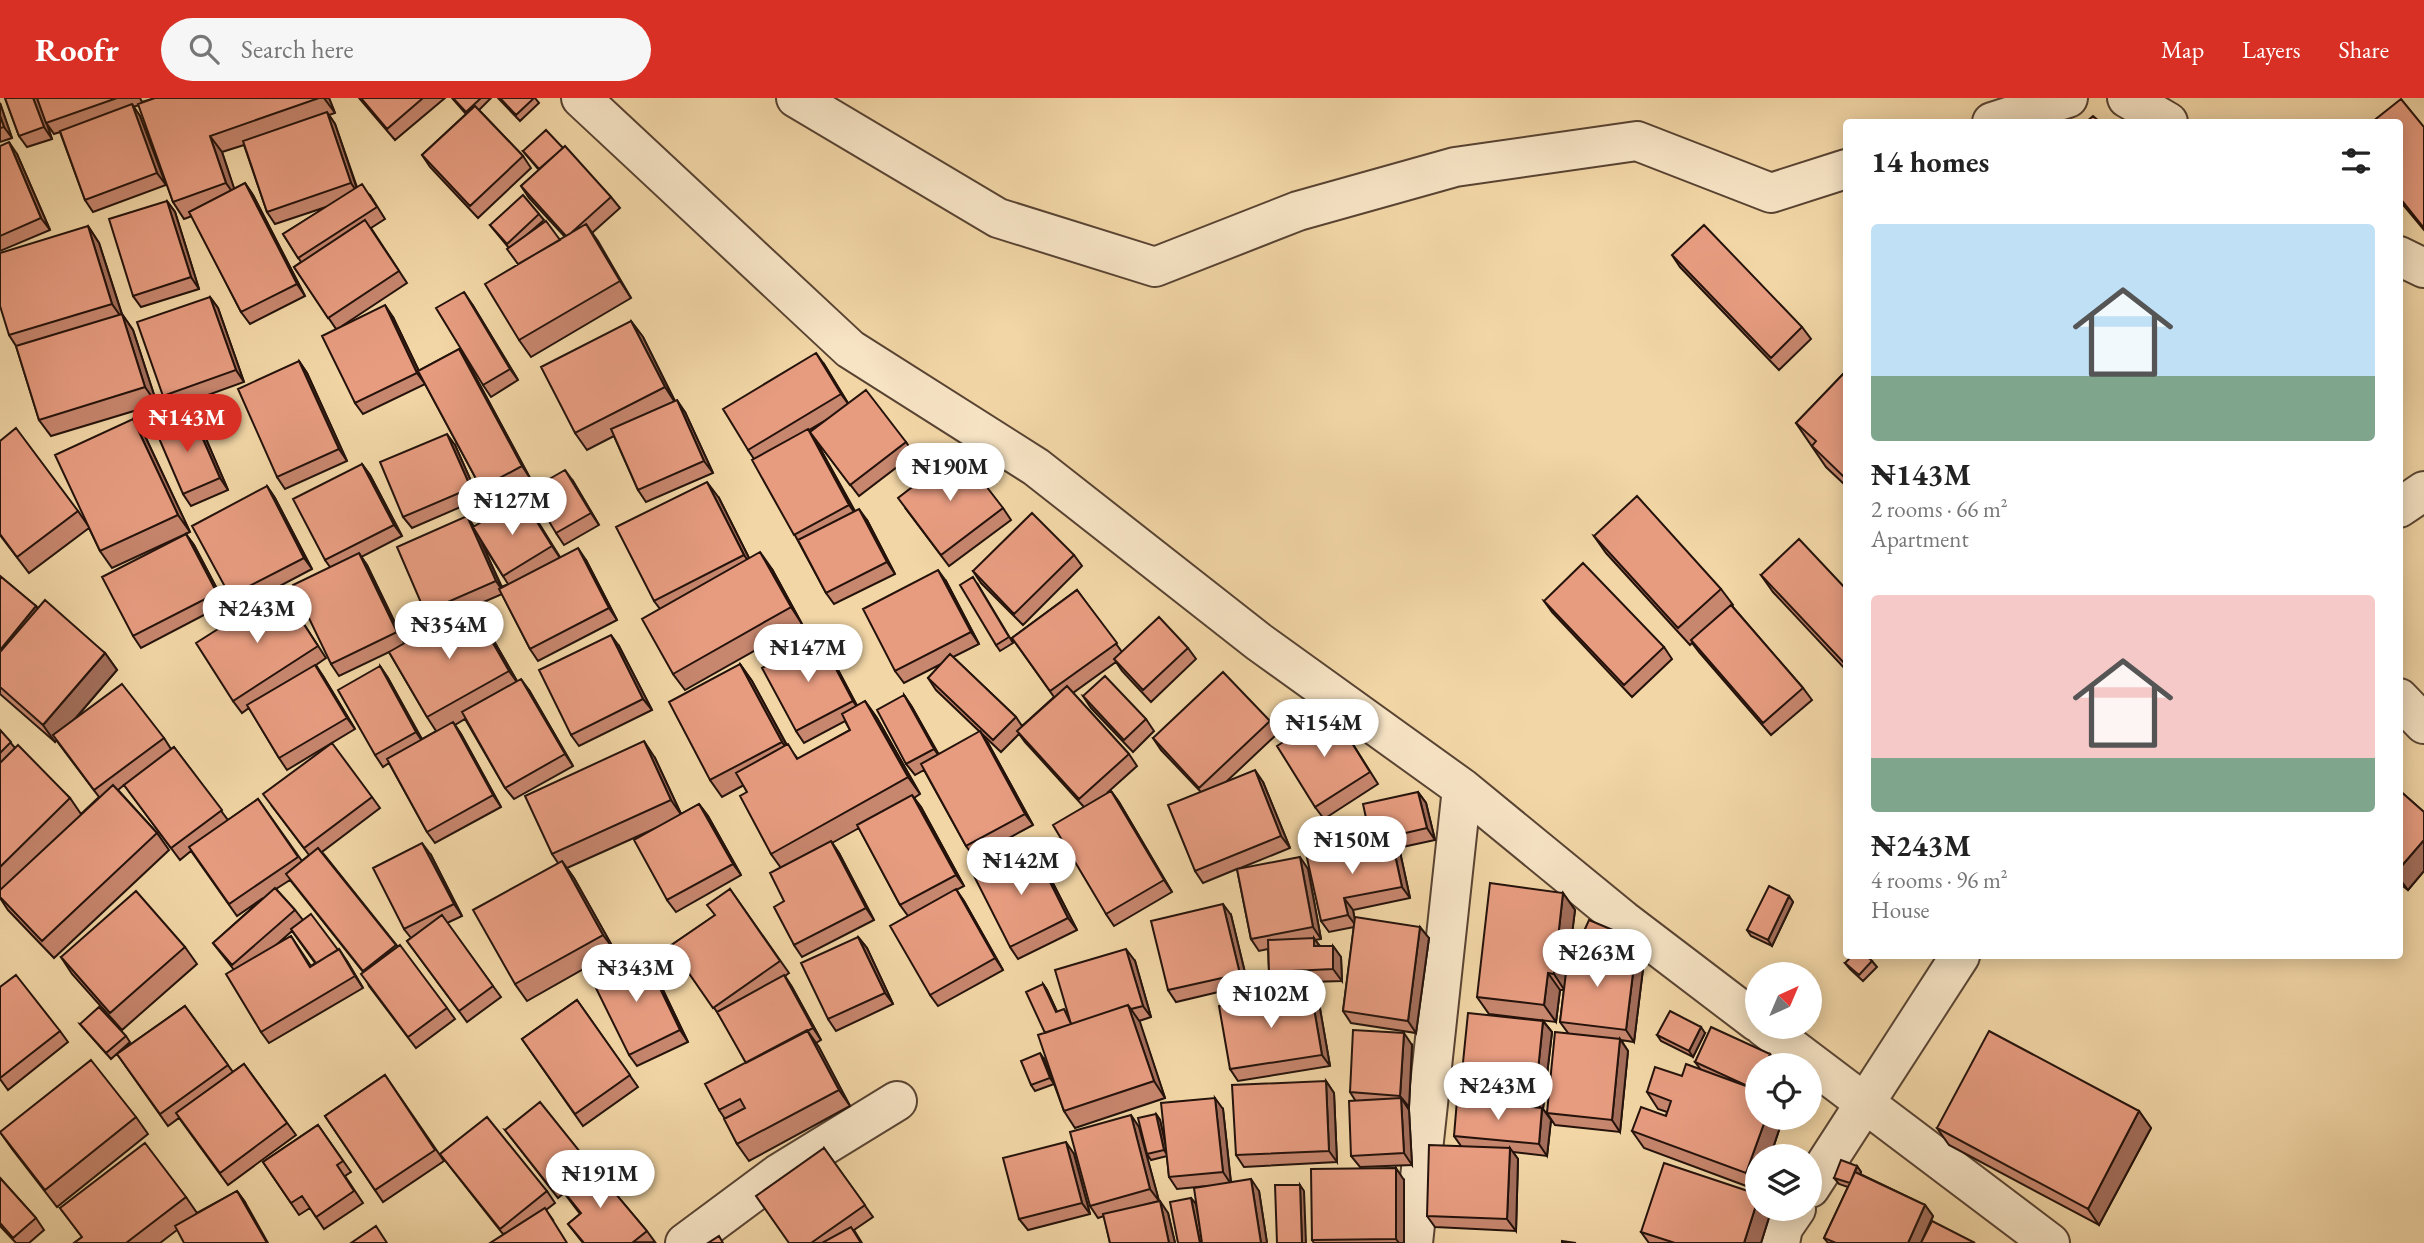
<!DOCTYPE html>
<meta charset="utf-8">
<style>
:root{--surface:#fff;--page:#f6f6f6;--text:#222;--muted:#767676;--accent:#d93025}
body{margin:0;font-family:"EB Garamond",serif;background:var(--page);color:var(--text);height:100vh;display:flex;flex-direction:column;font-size:26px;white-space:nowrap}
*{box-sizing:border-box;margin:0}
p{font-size:23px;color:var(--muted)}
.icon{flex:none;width:38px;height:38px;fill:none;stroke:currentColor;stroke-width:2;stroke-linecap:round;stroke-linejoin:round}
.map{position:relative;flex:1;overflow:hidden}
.sheet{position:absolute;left:1843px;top:21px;width:560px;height:840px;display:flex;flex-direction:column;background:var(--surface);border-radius:7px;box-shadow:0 4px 18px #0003}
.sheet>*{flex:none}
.needle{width:46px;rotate:44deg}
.buttons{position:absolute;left:1745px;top:864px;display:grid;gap:14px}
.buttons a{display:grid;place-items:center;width:77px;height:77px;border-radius:50%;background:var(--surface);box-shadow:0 4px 18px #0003;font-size:35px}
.price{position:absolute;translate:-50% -60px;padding:0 16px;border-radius:24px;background:#fff;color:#222;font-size:23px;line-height:46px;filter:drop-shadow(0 2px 4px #0008)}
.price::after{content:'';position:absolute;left:50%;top:42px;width:21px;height:16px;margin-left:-10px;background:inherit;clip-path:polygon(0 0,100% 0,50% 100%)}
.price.current{background:var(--accent);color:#fff}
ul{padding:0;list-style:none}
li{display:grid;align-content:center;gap:14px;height:371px;padding:0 28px}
li span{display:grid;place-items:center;height:217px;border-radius:7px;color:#555}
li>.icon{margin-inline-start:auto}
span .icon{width:126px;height:126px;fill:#fffc;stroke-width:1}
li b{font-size:30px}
h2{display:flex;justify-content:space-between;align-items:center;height:84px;padding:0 28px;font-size:30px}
header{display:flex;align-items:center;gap:42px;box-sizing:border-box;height:98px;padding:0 35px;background:var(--accent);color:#fff}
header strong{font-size:33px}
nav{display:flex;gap:38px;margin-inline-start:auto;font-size:24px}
.search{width:490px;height:63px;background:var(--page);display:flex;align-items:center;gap:18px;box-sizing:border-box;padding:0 24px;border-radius:38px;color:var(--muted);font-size:26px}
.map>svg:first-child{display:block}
</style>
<header>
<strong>Roofr</strong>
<div class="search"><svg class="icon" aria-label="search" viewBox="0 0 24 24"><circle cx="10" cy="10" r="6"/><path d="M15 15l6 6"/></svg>Search here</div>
<nav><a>Map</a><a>Layers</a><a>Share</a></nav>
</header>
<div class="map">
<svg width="2424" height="1145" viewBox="0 0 2424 1145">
<rect width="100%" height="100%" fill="#f2d6a6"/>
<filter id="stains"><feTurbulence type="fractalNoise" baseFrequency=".00286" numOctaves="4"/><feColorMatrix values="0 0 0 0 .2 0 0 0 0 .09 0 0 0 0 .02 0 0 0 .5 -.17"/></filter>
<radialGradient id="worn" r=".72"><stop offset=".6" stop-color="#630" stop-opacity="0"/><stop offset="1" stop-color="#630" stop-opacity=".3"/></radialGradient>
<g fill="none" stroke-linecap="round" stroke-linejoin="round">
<defs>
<path id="minor" d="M581,0L850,251L1036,369L1259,544L1462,690L1623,822L1757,924
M796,0L998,120L1155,169L1298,113L1455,69L1637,43L1771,95L1846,71
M2127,0L2168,24
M1992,24L2068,0
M2399,158L2424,170
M2399,410L2424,393
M2399,600L2424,626
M1764,929L2050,1145
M1810,1090L1960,858
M685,1145L778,1076L897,1003
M1413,1145L1462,690
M1780,1145L1783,1130L1796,1111"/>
</defs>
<use href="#minor" stroke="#584332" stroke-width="42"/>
<use href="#minor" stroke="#f7e4c5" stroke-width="38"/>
</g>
<path fill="#c7866e" stroke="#24120b" stroke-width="2" fill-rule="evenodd" d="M5,0H140L142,4L155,0H329L335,15L329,17L335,26L357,89L370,97L385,121L371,130L407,185L342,228L393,219L419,273L459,251L467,263L530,380L489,402L481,390L425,286L363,316L355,305L336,231L294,169L301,164L283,136L326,109L275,126L267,114L244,47L222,54L234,91L245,85L253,97L305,198L250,226L241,214L192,118L184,121L173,104L139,7L133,9L140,18L166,87L93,114L85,102L60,34L54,36L47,26L52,41L27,49L19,38Z
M359,0H445L395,42Z
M452,0H491L479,12L523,58L531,70L478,120L430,69L422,57L466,16Z
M498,0H535L539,5L520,23Z
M0,5L12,40L0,44Z
M2399,24L2424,29V132L2399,102Z
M0,48L17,56L50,132L0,153Z
M563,50L611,99L620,110L592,135L631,200L531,259L519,242L518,166L509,150L490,127L539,116L544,122L528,136L560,142L565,139L529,100L521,88L539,72L523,53Z
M167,103L175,114L199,191L141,209L133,198Z
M88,128L99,145L122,216L133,232L157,306L51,338L39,322L16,248L9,237Z
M1672,157L1802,229L1811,241L1779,272L1680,169Z
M210,199L218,210L244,284L172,310L163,298Z
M472,206L518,282L491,299L483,287Z
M631,223L643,239L675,303L685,314L713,375L646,404L638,392L614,338L587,352L575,335Z
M299,263L307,275L347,363L285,391L277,379Z
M824,266L848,305L906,344L914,356L859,398L810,334L831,319L809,332L816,343L855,413L867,422L895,476L834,506L826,495L754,361L748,352Z
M1846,273V388L1826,369L1796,325Z
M133,321L145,338L190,434L112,470L100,453L89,430L29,475L0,437V343L78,413L89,429Z
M200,327L228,392L191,408L183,396Z
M455,347L479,401L412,430L403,419Z
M362,366L370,377L402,438L361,459L367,467L405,545L459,514L433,525L425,514L474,429L530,411L560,459L586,462L617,522L538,563L530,551L502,496L472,509L483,524L517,583L529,592L573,668L514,701L505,690L465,621L455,627L461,636L501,709L435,745L427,734L389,665L383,669L375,657L380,568L388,580L422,641L436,633L427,619L389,554L339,578L331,566L330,469L325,462ZM480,442L503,478L508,486L502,489Z
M573,383L599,427L564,447L556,435Z
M267,388L275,400L312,471L238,510L230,498Z
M719,400L749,460L772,471L802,526L685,592L673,576L660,511L654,503Z
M1003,410L1011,422L949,468L906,411Z
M186,436L194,447L225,506L141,550L133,538Z
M1594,438L1721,491L1733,507L1732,508L1803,590L1812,602L1771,637L1699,554L1692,545L1690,547L1606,455Z
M1074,457L1082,468L1023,527L981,485L973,473Z
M1761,477L1846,491V572L1773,494Z
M0,478L38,510L105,555L117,572L75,621L164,640L171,651L174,649L228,722L258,701L302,763L309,757L272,708L372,699L380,710L322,754L447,910L455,921L416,950L369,888L363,874L290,782L276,791L295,812L303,822L338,852L347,863L363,890L269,945L261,934L234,872L213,845L263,800L237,818L191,753L180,762L124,687L118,692L157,735L169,752L54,860L8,812L0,800V632L15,650L70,700L81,716L99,699L56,642L55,644L0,596ZM292,833L315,865L311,868L291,838L275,848Z
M946,483L979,546L953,559L1016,619L1022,628L1054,599L1012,540L1077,492L1122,554L1188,550L1196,561L1151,604L1122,573L1116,564L1073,595L1129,656L1137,668L1107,695L1111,693L1119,704L1172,794L1114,828L1106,816L1084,709L1025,644L1019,636L1001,654L936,592L928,580L943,565L904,585L895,573Z
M977,485L1013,545L1000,553L996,547Z
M281,491L326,560L316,567L323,578L355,631L287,672L279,660L249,610L242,615L233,603Z
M1544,503L1664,549L1672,561L1632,599L1552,514Z
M619,548L652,612L579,648L571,637Z
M827,551L857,608L865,603L877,620L920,696L914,700L921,709L964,788L956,792L964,803L1003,872L938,908L930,897L908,818L900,807L859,730L832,745L839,755L874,822L802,859L794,847L784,803L781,770L771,756L747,694L744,687L722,699L710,682L740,566L752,583L787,647L798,661L850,632L845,623L804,645L796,633Z
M904,597L912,609L938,656L988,645L1033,727L974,759L966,748L924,672L915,677L906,666Z
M1083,598L1146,621L1154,633L1133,654L1091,610Z
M1332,613L1378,686L1324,721L1315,709Z
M1270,623L1278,635L1226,684H1263L1290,750L1238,771H1308L1321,841L1315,842L1320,848H1333L1341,859L1342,883L1277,885L1269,874L1268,851L1259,853L1251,841L1237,771L1203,785L1195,773L1201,694L1161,652L1153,640Z
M655,660L681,716L699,706L708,718L741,777L676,814L667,802L656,730L567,770L574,780L615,853L527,903L515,886L558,765L552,756Z
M2399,692L2424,714V773L2408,792L2399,785Z
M1418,694L1426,705L1435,742L1398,750L1400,754L1410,800L1353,812L1355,823L1429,840L1416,935L1351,925L1343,913L1354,829L1329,834L1321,823L1374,746L1371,743Z
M431,757L462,818L447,825L501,899L467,924L407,843L411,840L404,831Z
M1040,760L1077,832L1018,861L1010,849Z
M730,791L789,875L785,878L792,889L821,942L816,945L850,1008L749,1063L737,1046L725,1021L719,1012L746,965L722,921L670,848L714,818Z
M1563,795L1575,812L1570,850L1601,855L1585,848L1580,842L1624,841L1617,857L1635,859L1643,871L1634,944L1621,942L1628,953L1620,1034L1555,1027L1547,1015L1568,935L1560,924L1564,892H1560L1556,924L1489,916L1477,899Z
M1789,798L1793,804L1772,848L1751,838L1747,832Z
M1231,817L1248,887L1176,904L1168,892Z
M858,839L867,850L893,906L836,933L828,921Z
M185,849L197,866L122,932L72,876L61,859Z
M643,855L651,867L688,944L637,968L629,957Z
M1135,863L1151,919L1139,923L1165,1000L1075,1030L1064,1013L1054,986L1035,993L1031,987L1044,961L1053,982L1045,935L1043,886L1047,892L1057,914L1069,919Z
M1872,863L1877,869L1863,883L1850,871L1845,865Z
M0,889L60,933L68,944L8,992L0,981Z
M577,902L638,989L583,1028L522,941Z
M1319,905L1330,968L1238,983L1230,971Z
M185,908L233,974L244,966L296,1037L228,1087L179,1020L168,1028L117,956Z
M1543,923L1552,934L1543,1011L1551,1022L1547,1058L1513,1054L1518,1061L1516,1133L1435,1129L1427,1118L1461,1048L1454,1038L1466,1003L1460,994Z
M80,926L126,938L130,944L111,961Z
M1705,935L1693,959L1661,943L1657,937Z
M1412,947L1409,1009H1407L1409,1012L1412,1067L1360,1069L1351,1058L1355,1002L1350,994Z
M1695,964L1757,968V1020H1783L1770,1059H1757V1092L1644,1050L1632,1033L1666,1018L1667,1014L1658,1011L1647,994L1682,978L1701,972Z
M385,977L444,1063L383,1104L325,1018Z
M1326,983L1334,995L1337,1064L1244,1069L1236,1057Z
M1223,1011L1231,1084L1259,1093L1267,1145H1178L1196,1106L1199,1124L1208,1088L1177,1091L1169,1079L1167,1058L1151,1062L1147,1056L1156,1016L1160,1022L1165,1046Z
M2139,1013L2151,1030L2099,1127L1949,1047L1937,1030Z
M136,1019L148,1036L57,1109L12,1051L0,1034Z
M318,1027L351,1074L345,1078L363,1105L324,1131L310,1110L299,1117L263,1064Z
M1139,1029L1159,1103L1148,1106L1168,1115L1175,1145H1110L1104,1118L1098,1120L1090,1108Z
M505,1032L585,1060L647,1133L655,1144L583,1145L568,1126L580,1116L564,1095L558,1100Z
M824,1050L873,1119L854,1132L862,1145H789Z
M440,1056L547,1093L555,1105L546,1112L553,1122L503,1136Z
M1074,1056L1090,1116L1028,1132L1019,1121Z
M1857,1068L1861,1074L1860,1076L1925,1107L1933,1118L1923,1139L1975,1145H1828L1824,1140L1848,1089L1839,1086L1834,1080Z
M0,1080L36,1120L44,1132L29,1145H16L0,1128Z
M1404,1082V1145H1314L1312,1142Z
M237,1093L245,1104L177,1132L160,1145H74L82,1139L60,1110L186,1099L197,1115Z
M1757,1111H1770L1771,1113L1761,1145H1649L1641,1134Z"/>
<path fill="#a26d5a" stroke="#24120b" stroke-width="2" d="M33,0H38L52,41L44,29Z
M324,0H329L335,15Z
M0,5L12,40L4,29L0,18Z
M132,6L140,18L166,87L157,75Z
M327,14L335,26L359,97L351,85Z
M210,38L222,54L238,102L226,85Z
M9,44L17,56L50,132L41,120Z
M245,85L253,97L305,198L297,186Z
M167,103L175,114L199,191L191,179Z
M586,126L598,143L631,200L620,183Z
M88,128L99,145L124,223L112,206Z
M464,194L472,206L518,282L510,271Z
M210,199L218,210L244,284L236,272Z
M385,207L393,219L425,286L417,275Z
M122,216L133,232L157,306L145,289Z
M631,223L643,239L676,306L665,289Z
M459,251L467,263L530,380L522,368Z
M816,255L824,266L849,307L841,296Z
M299,263L307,275L347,363L339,351Z
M677,302L685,314L713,375L704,363Z
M192,316L200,327L228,392L220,380Z
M133,321L145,338L190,434L178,417Z
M808,331L816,343L857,418L849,407Z
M447,336L455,347L479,401L471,390Z
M362,366L370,377L402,438L394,427Z
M565,372L573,383L599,427L591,415Z
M707,384L719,400L756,474L744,457Z
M267,388L275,400L312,471L304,460Z
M522,400L530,411L560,460L552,448Z
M859,411L867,422L895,476L887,464Z
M467,418L475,430L504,495L496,483Z
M186,436L194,447L225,506L217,495Z
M578,450L586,462L617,522L609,510Z
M760,454L772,471L802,526L791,509Z
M359,455L367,467L405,546L397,534Z
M938,472L946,483L979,546L971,534Z
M471,507L483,524L521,590L509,573Z
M36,508L44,520L0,574V552Z
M611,537L619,548L652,612L643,601Z
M819,539L827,551L861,615L853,603Z
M105,555L117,572L55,644L43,627Z
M740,566L752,583L794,661L782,644Z
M315,567L323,578L355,631L347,620Z
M380,568L388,580L424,646L416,634Z
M521,581L529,592L573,668L565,656Z
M904,597L912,609L942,662L934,651Z
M865,603L877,620L920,696L908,679Z
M453,624L461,636L501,709L493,697Z
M980,633L988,645L1033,727L1025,716Z
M644,643L655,660L682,718L671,702Z
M1255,672L1263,684L1290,750L1281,738Z
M1111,693L1119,704L1172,794L1164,782Z
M1418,694L1426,705L1435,742L1427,730Z
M912,697L921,709L964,788L956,777Z
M699,706L708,718L741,777L733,766Z
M2424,742V773L2408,792L2399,780V771Z
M831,743L839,755L874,822L866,810Z
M1392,743L1400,754L1410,800L1402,789Z
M422,745L431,757L462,818L454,806Z
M1032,748L1040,760L1077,832L1068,820Z
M1300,759L1308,771L1321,841L1313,829Z
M562,763L574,780L615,853L603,837Z
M956,791L964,803L1003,872L995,860Z
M1563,795L1575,812L1565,893L1554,876Z
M1789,798L1793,804L1772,848L1768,842Z
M1344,800L1353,812L1356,828L1348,817Z
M1223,806L1231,817L1248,887L1240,876Z
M1420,829L1429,840L1416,935L1408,923Z
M1620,835L1624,841L1615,861L1611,855Z
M858,839L867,850L893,906L885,895Z
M1314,840L1322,852L1314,848Z
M1333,848L1341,859L1342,883L1333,871Z
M339,851L347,863L363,890L355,878Z
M1126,851L1135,863L1151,919L1143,908Z
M643,855L651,867L688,944L680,932Z
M1635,859L1643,871L1634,944L1626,932Z
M1548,875L1560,892L1556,924L1544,907Z
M784,877L792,889L821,942L813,930Z
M1043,886L1047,892L1060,920L1056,914Z
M1311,893L1319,905L1330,968L1322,957Z
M1128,907L1140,924L1165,1000L1154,983Z
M1543,923L1552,934L1543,1011L1551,1022L1547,1058L1539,1046L1542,1012L1535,1002Z
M1701,929L1705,935L1693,959L1689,953Z
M807,932L819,949L850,1008L839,992Z
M1404,935L1412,947L1409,1009L1400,998Z
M1620,941L1628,953L1620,1034L1612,1022Z
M1040,955L1044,961L1054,986L1050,980Z
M1770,956L1778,968H1765Z
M1326,983L1334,995L1337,1064L1329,1053Z
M1215,1000L1223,1011L1231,1086L1223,1074Z
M1401,1000L1409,1012L1412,1067L1404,1055Z
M2139,1013L2151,1030L2099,1127L2088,1111Z
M1156,1016L1160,1022L1168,1058L1164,1052Z
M1131,1017L1139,1029L1159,1103L1150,1091Z
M1766,1020H1783L1770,1059H1757V1091L1746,1075Z
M1066,1044L1074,1056L1090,1116L1082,1105Z
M1510,1050L1518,1061L1516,1133L1507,1121Z
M1857,1068L1861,1074L1855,1092L1851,1086Z
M1396,1070L1404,1082V1145H1399L1396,1141Z
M1251,1081L1259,1093L1267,1145H1261Z
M1300,1087L1304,1093L1306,1145H1302Z
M237,1093L245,1104L268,1145H267Z
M1191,1100L1196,1106L1203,1145H1200Z
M1160,1103L1168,1115L1175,1145H1169Z
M1757,1104V1111H1770L1771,1113L1761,1145H1744Z
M1925,1107L1933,1118L1921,1145H1908Z"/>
<path fill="#e79c80" stroke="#24120b" stroke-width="2" d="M5,0H33L44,29L19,38Z
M37,0H117L46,25Z
M155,0H319L210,38L226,85L173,104L138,6Z
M361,0H423L387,31Z
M453,0H481L466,14Z
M500,0H534L516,17Z
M2401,1L2424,29V130L2399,99V24H2372Z
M132,6L157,75L85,102L60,33Z
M475,8L523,58L470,108L422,57Z
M327,14L351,85L267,114L243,43Z
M0,18L4,29L0,30Z
M2093,18L2100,24H2086Z
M546,32L563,50L539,71L523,53Z
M9,44L41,120L0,138V48Z
M565,48L611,99L571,135L566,138L521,88Z
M245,85L297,186L241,214L189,114Z
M362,86L377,109L298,160L283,136Z
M523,97L539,116L507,146L490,127Z
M167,103L191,179L133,198L109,121Z
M365,122L399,173L328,220L294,169Z
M546,123L560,142L518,166L507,151Z
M586,126L620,183L519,242L485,186Z
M1704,127L1802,229L1771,260L1672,157Z
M88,128L112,206L9,237L0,208V155Z
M464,194L510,271L483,287L436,210Z
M210,199L236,272L163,298L137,224Z
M385,207L417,275L355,305L322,238Z
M122,216L145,289L39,322L16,248Z
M631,223L665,289L575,335L541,269Z
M459,251L522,368L481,390L418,273Z
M816,255L841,296L748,352L723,311Z
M299,263L339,351L277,379L238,291Z
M1846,273V381L1812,348L1816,343L1796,325Z
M866,292L906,344L850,387L810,334Z
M677,302L704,363L638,392L611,331Z
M192,316L220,380L183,396L155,331Z
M133,321L178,417L100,453L55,357Z
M16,330L78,413L17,459L0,436V343Z
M808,331L849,407L794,437L752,362Z
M447,336L471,390L403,419L380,364Z
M959,353L1003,410L941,457L898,400Z
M362,366L394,427L325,462L293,401Z
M565,372L591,415L556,435L530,392Z
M707,384L744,457L654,503L616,429Z
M267,388L304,460L230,498L192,428Z
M1637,398L1721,491L1678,530L1594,438Z
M522,400L552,448L503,478L473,429Z
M859,411L887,464L826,495L798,442Z
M1032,415L1074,457L1014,516L973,473Z
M467,418L496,483L425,514L397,449Z
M186,436L217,495L133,538L102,479Z
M1799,441L1846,491V567L1761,477Z
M578,450L609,510L530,551L499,491Z
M760,454L791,509L673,576L642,521Z
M359,455L397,534L331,566L293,487Z
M1583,465L1664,549L1624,587L1544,503Z
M938,472L971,534L895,573L863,511Z
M0,478L36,508L0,552Z
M973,479L1009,539L996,547L960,487Z
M281,491L318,548L233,603L196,545Z
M1077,492L1117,545L1050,593L1012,540Z
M45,502L105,555L43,627L0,589V554Z
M471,507L509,573L427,619L389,554Z
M1731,507L1803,590L1763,625L1691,542Z
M1159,519L1188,550L1143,592L1114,561Z
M611,537L643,601L571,637L539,572Z
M819,539L853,603L796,633L762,570Z
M950,556L1016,619L993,642L928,580Z
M740,566L782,644L710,682L669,604Z
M315,567L347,620L279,660L247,607Z
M380,568L416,634L375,657L338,592Z
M1223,574L1270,623L1199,690L1153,640Z
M1105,578L1146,621L1124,642L1083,598Z
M521,581L565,656L505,690L462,614Z
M122,586L164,640L94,692L53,637Z
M1067,588L1129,656L1079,701L1017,633Z
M904,597L934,651L906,666L877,612Z
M865,603L908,679L771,756L740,698L747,694L736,675L788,646L797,661L850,632L842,616Z
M1332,613L1370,674L1315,709L1277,648Z
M453,624L493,697L427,734L387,661Z
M0,632L11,644L0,655Z
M980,633L1025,716L966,748L921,666Z
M644,643L671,702L552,756L525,698Z
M332,645L372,699L304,750L263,696Z
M18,647L70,700L0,769V665Z
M174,649L222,712L171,750L124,687Z
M1255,672L1281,738L1195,773L1168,707Z
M113,687L157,735L42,843L0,799V792Z
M2399,692L2424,714V742L2399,771Z
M1111,693L1164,782L1106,816L1053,727Z
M1418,694L1427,730L1371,743L1363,706Z
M912,697L956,777L900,807L857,727Z
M258,701L298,759L229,806L189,749Z
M699,706L733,766L667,802L634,742Z
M831,743L866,810L794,847L774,809L784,803L770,775Z
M1392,743L1402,789L1344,800L1348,817L1321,823L1307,760Z
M422,745L454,806L404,831L373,770Z
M1032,748L1068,820L1010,849L974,778Z
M318,750L396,847L363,873L286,776Z
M1300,759L1313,829L1251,841L1237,771Z
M562,763L603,837L515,886L473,812Z
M1490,785L1563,795L1554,876L1548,875L1544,907L1477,899Z
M1769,788L1789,798L1768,842L1747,832Z
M275,790L295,812L232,867L213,845Z
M730,791L780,863L713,910L670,848L715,817L707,807Z
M956,791L995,860L930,897L890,828Z
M136,793L185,849L110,915L61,859Z
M1223,806L1240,876L1168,892L1151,823Z
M311,816L338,852L316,865L291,831Z
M442,817L493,888L459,913L407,843Z
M1355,819L1420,829L1408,923L1343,913Z
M1589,822L1620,835L1611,855L1580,842Z
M291,838L310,869L339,851L355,878L261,934L226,876Z
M858,839L885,895L828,921L801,865Z
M1314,840V848H1333V871L1269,874L1268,842Z
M400,847L447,910L408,939L361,876Z
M1569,850L1635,859L1626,932L1560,924Z
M1126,851L1143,908L1131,911L1128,907L1071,926L1055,872Z
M643,855L680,932L629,957L591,880Z
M1852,858H1867L1872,863L1859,877L1845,865Z
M16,877L60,933L0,980V889Z
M784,877L813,930L746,965L717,914Z
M1043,886L1056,914L1064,911L1071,926L1045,935L1026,894Z
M1311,893L1322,957L1230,971L1219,908Z
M577,902L630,977L575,1016L522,941Z
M1128,907L1154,983L1064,1013L1038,937Z
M185,908L228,967L160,1016L117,956Z
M99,909L126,938L106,955L80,926Z
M1670,913L1701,929L1689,953L1657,937Z
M1468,915L1543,923L1535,1002L1460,994Z
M1711,929L1770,956L1765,968H1757V984L1754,991L1695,964Z
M807,932L839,992L737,1046L724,1021L745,1010L740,1001L719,1012L705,986Z
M1353,932L1404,935L1400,998L1350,994Z
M1989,933L2139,1013L2088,1111L1937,1030Z
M1555,934L1620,941L1612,1022L1547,1015Z
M1040,955L1050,980L1031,987L1021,963Z
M91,962L136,1019L45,1092L0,1034Z
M244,966L287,1025L220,1075L176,1015Z
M1686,966L1757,992V1020H1766L1746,1075L1632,1033L1641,1009L1666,1018L1671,1003L1647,994L1655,969L1682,978Z
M385,977L435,1052L375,1092L325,1018Z
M1326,983L1329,1053L1236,1057L1232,987Z
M1215,1000L1223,1074L1169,1079L1161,1005Z
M1401,1000L1404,1055L1351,1058L1349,1003Z
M1457,1002L1542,1010L1539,1046L1454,1038Z
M540,1004L585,1060L550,1089L505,1032Z
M1156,1016L1164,1052L1147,1056L1138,1020Z
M1131,1017L1150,1091L1090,1108L1070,1034Z
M487,1019L547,1093L500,1131L440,1056Z
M318,1027L343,1063L337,1067L354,1093L316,1119L302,1098L291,1105L263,1064Z
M1066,1044L1082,1105L1019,1121L1003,1060Z
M145,1045L186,1099L126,1145H74L82,1139L60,1110Z
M1429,1047L1510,1050L1507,1121L1427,1118Z
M824,1050L865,1107L811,1145H789L756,1098Z
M1841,1062L1857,1068L1850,1085L1834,1080Z
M589,1064L647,1133L632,1145H584L568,1126L581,1115L560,1089Z
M1664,1065L1757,1096V1104L1744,1145H1675L1641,1134Z
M1396,1070V1141L1312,1142L1311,1071Z
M1855,1074L1925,1107L1908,1145H1836L1824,1140Z
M0,1080L36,1120L13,1140L0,1125Z
M1251,1081L1261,1145H1202L1194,1090Z
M1275,1087H1300L1302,1145H1277Z
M237,1093L267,1145H184L175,1128Z
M1191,1100L1200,1145H1178L1170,1104Z
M1160,1103L1169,1145H1110L1103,1116Z
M545,1110L567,1145H490Z
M1932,1123L1975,1145H1921Z
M376,1128L387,1145H351Z
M851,1129L861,1145H822Z
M719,1138L723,1145H708Z
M1562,1143L1576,1145H1562Z"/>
<rect width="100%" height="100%" filter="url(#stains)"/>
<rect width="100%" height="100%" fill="url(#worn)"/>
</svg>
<div class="buttons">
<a><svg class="needle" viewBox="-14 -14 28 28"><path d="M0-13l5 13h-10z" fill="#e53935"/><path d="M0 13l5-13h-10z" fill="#767676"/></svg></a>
<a><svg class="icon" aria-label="locate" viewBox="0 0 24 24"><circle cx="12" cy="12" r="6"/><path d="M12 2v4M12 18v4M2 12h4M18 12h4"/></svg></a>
<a><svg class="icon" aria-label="layers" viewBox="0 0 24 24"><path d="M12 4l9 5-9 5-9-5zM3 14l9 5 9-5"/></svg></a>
</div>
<b class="price current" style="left:187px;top:356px">₦143M</b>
<b class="price" style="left:950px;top:405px">₦190M</b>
<b class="price" style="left:512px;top:439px">₦127M</b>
<b class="price" style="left:257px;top:547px">₦243M</b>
<b class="price" style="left:449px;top:563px">₦354M</b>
<b class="price" style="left:808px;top:586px">₦147M</b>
<b class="price" style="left:1324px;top:661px">₦154M</b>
<b class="price" style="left:1352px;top:778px">₦150M</b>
<b class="price" style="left:1021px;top:799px">₦142M</b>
<b class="price" style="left:1597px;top:891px">₦263M</b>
<b class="price" style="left:636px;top:906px">₦343M</b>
<b class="price" style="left:1271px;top:932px">₦102M</b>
<b class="price" style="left:1498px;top:1024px">₦243M</b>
<b class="price" style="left:600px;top:1112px">₦191M</b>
<section class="sheet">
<h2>14 homes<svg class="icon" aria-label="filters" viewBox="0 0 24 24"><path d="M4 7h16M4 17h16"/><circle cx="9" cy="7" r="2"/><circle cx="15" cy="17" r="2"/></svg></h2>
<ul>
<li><span style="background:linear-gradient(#bfe0f5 70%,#7fa58c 0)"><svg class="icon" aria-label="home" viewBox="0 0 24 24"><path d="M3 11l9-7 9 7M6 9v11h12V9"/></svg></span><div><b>₦143M</b><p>2 rooms · 66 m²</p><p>Apartment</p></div></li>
<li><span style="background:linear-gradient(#f6c9c9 75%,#7fa58c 0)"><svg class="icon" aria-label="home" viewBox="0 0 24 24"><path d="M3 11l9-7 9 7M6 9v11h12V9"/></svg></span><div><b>₦243M</b><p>4 rooms · 96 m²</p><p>House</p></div></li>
</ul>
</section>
</div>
